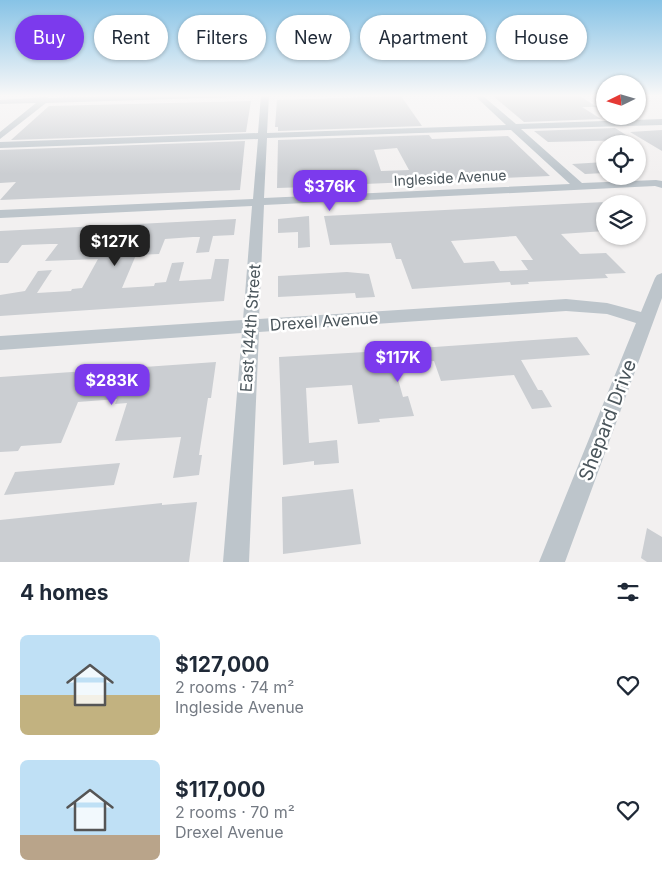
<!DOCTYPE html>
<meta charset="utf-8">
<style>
:root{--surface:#fff;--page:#f2f2f3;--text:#1f2937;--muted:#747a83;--accent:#7c3aed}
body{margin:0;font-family:Inter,sans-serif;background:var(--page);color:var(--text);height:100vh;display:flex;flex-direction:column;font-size:19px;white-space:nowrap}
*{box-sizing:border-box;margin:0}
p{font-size:16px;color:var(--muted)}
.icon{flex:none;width:28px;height:28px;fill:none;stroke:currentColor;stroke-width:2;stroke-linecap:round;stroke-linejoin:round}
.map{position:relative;height:562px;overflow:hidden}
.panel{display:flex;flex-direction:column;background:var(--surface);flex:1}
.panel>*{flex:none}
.top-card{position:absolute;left:15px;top:15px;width:632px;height:45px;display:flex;gap:10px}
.needle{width:32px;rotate:265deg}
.tools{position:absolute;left:596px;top:75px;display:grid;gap:10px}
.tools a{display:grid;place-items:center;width:50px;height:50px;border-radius:50%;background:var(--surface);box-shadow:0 1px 4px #0004;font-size:25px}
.price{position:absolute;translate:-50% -42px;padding:0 11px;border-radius:10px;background:var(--accent);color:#fff;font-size:16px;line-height:32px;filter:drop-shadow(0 1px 2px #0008)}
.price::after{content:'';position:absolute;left:50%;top:30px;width:15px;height:11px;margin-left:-8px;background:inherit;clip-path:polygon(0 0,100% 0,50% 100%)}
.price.active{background:#222;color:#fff}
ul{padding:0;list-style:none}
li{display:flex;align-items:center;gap:15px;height:125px;padding:0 20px}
li span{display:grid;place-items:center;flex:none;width:140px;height:100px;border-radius:8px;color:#555}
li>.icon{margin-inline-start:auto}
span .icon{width:60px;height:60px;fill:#fffc;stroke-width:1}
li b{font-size:21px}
h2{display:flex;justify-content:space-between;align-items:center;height:60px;padding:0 20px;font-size:21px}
.pill{padding:0 18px;border-radius:22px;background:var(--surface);box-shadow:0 1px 4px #0004;font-size:18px;line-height:45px}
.pill.active{background:var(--accent);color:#fff}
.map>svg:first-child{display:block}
</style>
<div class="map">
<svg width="662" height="562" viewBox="0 0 662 562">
<rect width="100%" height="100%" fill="#f2f0f0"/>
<path fill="#cbced2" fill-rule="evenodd" d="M492,95H578L597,107H582L601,119L524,122Z
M401,96L422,126L278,131V127H275L277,100Z
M251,101L246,132L11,140L49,106Z
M615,128L634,140L548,142L534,131Z
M662,130V151L630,132Z
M429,135L432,139L508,136L550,176L318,186L317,180L308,181V187L277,188L278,140ZM397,148L409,170L381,171L374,150Z
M245,141L240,190L0,200L16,182L0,183V150Z
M605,162V173L585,174L572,164Z
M605,202V231L561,234L580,254L606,253L626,273L605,274L608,278L528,282L529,284L511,285L510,282L412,289L401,259H396L391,243L330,245L324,216ZM516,236L533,260H521L528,270L500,271L494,261L464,263L451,241Z
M309,216L310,247L298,248V232L278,233V219Z
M236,219L234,235L213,236L209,252L196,253L200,237H193L165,239L159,254L136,255L122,288L154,286L155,283L166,282L172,263L184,262L179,281L211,279L215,259H229L224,301L0,316V295L25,291L38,271L52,270L37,293L71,291L72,289L82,288L98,259L45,261L58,244H50L22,245L8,263H0V231Z
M347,272L369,274L375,297L356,298L355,293L278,297V276Z
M577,337L590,355L521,360L538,390H542L552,407L532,409L514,375L441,381L434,361L394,365L403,397L408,396L414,416L379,419L380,422L358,424L352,385L306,388L309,443L337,440L339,463L314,465V461L283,465L279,357L400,350V348L420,346V348Z
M216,362L211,398H208L199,455H202L199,475L173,478L181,437L115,441L127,403L115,404L117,399L78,402L61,443L21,446L18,451L0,452V377Z
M120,463L114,485L4,495L15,472Z
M353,489L361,544L283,554L282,497Z
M197,502L189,562H0V520L162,503V505Z
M647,528L662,537V562H647L641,558Z"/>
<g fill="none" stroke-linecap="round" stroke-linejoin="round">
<path fill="#bdc5cb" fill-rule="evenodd" d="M160,95H238L234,97L46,103L0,139V132L36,103L0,104V100L46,97L49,98Z
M261,95H269L267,133L506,125L474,95H482L516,124L662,119V125L521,129L582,183L656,180L662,181V188L655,186L264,205L259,319L566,299L607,303L641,312L655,278L657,275L662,273V298L565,562H539L636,323L607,314L566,311L259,332L249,562H223L242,333L0,350V336L243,320L252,206L0,218V210L253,199L258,139L0,148V142L258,133ZM511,130L570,184L264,198L267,138Z"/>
</g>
<linearGradient id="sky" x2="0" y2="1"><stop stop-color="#87c3e6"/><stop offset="0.55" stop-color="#f9f8f8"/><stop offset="1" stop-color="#f9f8f8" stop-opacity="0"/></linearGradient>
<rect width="662" height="174" fill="url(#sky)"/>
<g text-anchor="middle" stroke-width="5" stroke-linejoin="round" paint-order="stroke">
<g font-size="14" fill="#4a555b" stroke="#fff">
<text transform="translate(450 178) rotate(-3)" y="5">Ingleside Avenue</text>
</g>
<g font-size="16" fill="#4a555b" stroke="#fff">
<text transform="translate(324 321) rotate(-4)" y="6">Drexel Avenue</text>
<text transform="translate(250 328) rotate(-86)" y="6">East 144th Street</text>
</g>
<g font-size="19" fill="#4a555b" stroke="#fff">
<text transform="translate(607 420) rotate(-69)" y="7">Shepard Drive</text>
</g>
</g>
</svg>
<div class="tools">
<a><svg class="needle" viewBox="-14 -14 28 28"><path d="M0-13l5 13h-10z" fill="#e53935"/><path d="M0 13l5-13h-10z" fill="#747a83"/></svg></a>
<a><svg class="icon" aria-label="locate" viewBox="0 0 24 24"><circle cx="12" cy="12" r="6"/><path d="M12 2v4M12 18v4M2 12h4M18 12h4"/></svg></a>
<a><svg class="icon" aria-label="layers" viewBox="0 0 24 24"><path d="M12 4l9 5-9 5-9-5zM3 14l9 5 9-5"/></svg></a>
</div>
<b class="price" style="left:330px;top:212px">$376K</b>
<b class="price active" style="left:115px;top:267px">$127K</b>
<b class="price" style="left:398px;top:383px">$117K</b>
<b class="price" style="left:112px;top:406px">$283K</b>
<div class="top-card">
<a class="pill active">Buy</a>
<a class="pill">Rent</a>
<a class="pill">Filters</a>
<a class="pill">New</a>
<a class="pill">Apartment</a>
<a class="pill">House</a>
</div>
</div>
<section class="panel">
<h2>4 homes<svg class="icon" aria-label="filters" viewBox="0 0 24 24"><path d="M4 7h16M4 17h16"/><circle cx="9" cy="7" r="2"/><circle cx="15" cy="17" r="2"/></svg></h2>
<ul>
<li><span style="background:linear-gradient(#bfe0f5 60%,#c2b280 0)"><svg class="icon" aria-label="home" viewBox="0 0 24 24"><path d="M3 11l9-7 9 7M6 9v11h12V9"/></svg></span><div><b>$127,000</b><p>2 rooms · 74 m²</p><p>Ingleside Avenue</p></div><svg class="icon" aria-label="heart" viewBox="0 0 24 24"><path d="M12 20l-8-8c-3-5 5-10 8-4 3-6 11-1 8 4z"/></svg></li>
<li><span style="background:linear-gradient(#bfe0f5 75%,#b9a48a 0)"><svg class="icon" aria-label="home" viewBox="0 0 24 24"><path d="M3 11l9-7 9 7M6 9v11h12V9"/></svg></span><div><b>$117,000</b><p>2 rooms · 70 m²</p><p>Drexel Avenue</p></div><svg class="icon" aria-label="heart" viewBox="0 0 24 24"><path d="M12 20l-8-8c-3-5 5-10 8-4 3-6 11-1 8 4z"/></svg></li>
</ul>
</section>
